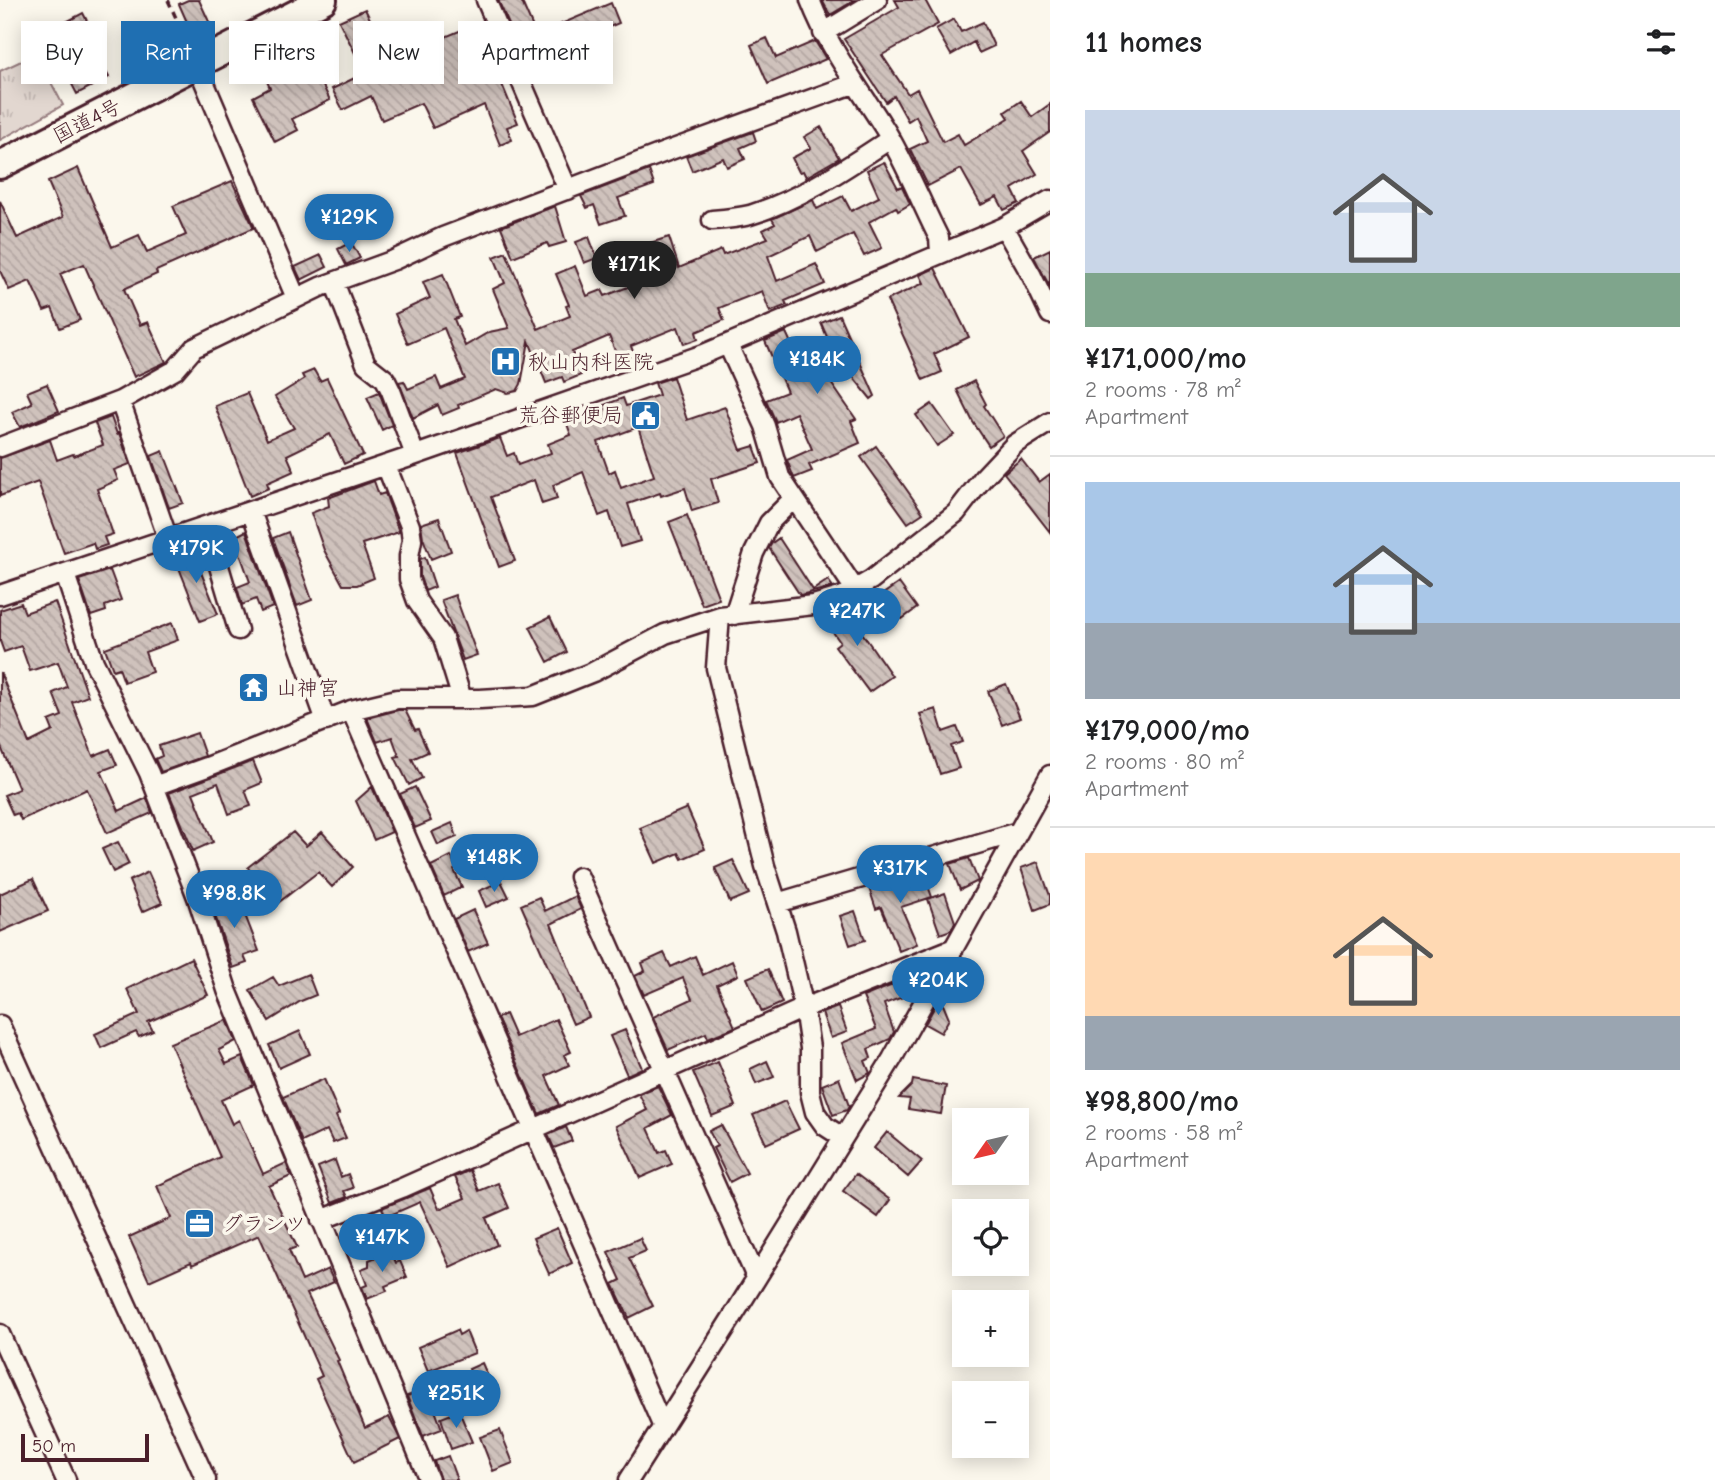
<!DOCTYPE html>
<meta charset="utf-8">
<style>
:root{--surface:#fff;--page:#f6f6f6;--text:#202124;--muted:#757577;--line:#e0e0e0;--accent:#1f6fb2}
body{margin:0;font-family:"Comic Neue","Klee One",sans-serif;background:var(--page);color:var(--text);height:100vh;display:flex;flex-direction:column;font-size:26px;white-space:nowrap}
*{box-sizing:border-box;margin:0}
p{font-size:23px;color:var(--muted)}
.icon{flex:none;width:38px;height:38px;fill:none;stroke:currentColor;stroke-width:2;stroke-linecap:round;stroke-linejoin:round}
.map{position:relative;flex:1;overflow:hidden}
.side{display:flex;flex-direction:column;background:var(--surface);width:665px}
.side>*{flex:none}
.hud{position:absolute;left:21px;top:21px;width:665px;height:63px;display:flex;gap:14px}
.needle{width:46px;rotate:236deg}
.controls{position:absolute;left:952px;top:1108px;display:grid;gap:14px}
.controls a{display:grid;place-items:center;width:77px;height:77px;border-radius:0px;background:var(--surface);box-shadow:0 4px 18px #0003;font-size:35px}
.scale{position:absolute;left:21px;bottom:18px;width:128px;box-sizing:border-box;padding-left:7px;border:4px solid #4a1f2b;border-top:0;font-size:19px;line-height:24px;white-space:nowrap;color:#4a1f2b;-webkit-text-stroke:5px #fbf7ec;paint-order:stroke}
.price{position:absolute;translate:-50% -60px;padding:0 16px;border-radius:24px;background:var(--accent);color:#fff;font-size:23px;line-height:46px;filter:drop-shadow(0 2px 4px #0008)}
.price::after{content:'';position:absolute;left:50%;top:42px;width:21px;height:16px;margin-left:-10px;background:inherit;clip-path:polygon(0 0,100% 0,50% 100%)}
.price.selected{background:#222;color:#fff}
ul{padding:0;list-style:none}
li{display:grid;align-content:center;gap:14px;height:371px;padding:0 35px}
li+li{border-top:2px solid var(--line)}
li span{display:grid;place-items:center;height:217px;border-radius:0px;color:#555}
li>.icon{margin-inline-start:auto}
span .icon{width:126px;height:126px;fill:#fffc;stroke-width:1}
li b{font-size:30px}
h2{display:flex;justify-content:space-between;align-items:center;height:84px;padding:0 35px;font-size:30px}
.chip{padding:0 24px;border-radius:0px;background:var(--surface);box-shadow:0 4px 18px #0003;font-size:24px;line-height:63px}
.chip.selected{background:var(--accent);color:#fff}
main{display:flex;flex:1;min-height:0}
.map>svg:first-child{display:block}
</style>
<main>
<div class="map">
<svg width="1050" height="1480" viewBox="0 0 1050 1480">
<defs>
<pattern id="grass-tufts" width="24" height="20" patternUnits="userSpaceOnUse" patternTransform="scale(1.75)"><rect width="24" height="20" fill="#e2d7d0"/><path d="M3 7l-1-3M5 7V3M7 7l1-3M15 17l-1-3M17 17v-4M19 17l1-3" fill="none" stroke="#c3b8b3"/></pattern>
<pattern id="building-back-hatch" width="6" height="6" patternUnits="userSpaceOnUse" patternTransform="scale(1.75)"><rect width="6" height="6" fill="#cfc2bc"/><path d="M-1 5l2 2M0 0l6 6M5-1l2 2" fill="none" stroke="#b3a6a2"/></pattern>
</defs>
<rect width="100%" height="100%" fill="#fbf7ec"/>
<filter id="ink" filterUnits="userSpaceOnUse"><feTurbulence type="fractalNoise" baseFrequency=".0143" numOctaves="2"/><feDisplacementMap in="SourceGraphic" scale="14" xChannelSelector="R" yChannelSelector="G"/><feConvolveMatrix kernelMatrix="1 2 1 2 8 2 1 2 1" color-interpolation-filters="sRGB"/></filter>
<g filter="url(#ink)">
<path fill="url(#grass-tufts)" stroke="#967b7e" stroke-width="2" d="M36,54L63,105L0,140V71Z"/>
<path fill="url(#building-back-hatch)" stroke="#4a1f2b" stroke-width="2" fill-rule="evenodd" d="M188,0H199L212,28L193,36L179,4Z
M498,0H521L541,46L522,54Z
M822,0H855L830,15Z
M895,0H925L938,24L882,55L908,94L917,89L943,142L958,134L964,145L1009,118L1005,112L1021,101L1032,117L1050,104V132L1023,151L1037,174L1012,189L1019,203L1004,210L997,197L981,205L961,169L928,186L910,149L927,141L916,116L908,121L894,96L886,102L844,39L899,7Z
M611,3L619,23L569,44L561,24Z
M365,9L377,33L368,38L381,64L483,21L495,50L489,53L518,123L507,127L512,140L500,145L484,105L433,128L421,103L382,120L371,96L343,110L332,89L365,73L339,21Z
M83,13L103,52L97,56L109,77L77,94L45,33Z
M954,19L961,32L983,22L994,46L979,53L974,42L951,55L936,29Z
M767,38L776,58L815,41L826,59L768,84L751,45Z
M302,44L330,100L292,119L298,130L275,142L253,97L270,88L265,77L287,66L281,54Z
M821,127L839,158L806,177L803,171L799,172L792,158L811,148L804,137Z
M753,132L756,141L740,148L745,159L727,167L723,158L692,171L686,156Z
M884,162L898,188L902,186L910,204L898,211L896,207L869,222L882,248L864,256L853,234L817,252L810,236L768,256L777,281L816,264L825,284L785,301L787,305L770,312L762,291L719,308L724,320L696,332L698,339L684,344L678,327L631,346L635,357L620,363L609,336L572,352L581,375L564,382L562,377L546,383L529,341L521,384L517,391L508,393L496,389L458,405L459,408L442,415L438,405L413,418L399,382L404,381L408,389L436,377L441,389L465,379L444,328L408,344L395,314L430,298L423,282L443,274L460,317L454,319L465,346L489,332L509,328L493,289L505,283L494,257L506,252L538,329L570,316L566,306L569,305L556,274L575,266L587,296L602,290L605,296L646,280L636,253L651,247L650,243L669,237L679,268L721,250L723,255L768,238L763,230L775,224L772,219L813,200L817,209L843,196L851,211L879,197L867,170Z
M78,168L112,247L139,235L147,252L186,235L173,206L232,181L253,226V228L156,271L157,274L124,289L140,325L148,322L166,362L134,377L84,264L60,274L80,320L60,328L52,308L44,311L30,281L9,290L0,271V201L17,238L63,217L48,182Z
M649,170L654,185L618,198L625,216L601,224L594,205L587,208L581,196Z
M555,206L566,242L549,247L547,243L513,257L501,227Z
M589,237L597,258L584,263L576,242Z
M351,242L360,258L346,265L338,249Z
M1050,249V287L1034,257Z
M321,255L327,267L301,280L295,267Z
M935,268L969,337L934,354L942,372L923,380L887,300L924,283L920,275Z
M839,315L875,396L871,399L838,358L822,370L856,419L851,421L860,443L809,465L812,471L794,478L787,460L812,449L796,413L776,422L766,400L787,392L765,341L786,332L801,366L833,351L821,323Z
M314,370L320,381L327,378L363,455L344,464L330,434L287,455L294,471L267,483L269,488L250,496L215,406L247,393L267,440L294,428L275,397L304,379L302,375Z
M673,377L687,420L725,407L741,450L754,446L760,463L711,479L718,503L692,511L685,488L661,496L660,493L628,504L640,541L620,547L609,512L599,516L583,472L553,485L557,499L542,504L534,480L491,497L515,561L499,567L457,453L500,438L507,456L514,453L518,465L551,453L548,444L571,435L567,424L606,410L604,405L623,398L626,406L659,395L655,383ZM638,427L654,476L621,488L615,470L609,473L598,442Z
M974,381L986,404L984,406L1003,436L989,446L973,422L957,390Z
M47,384L59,411L20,427L12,412L32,403L27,392Z
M379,392L392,425L382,430L367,397Z
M932,404L954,435L937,446L916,415Z
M111,417L117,434L119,433L130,464L114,470L118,480L97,489L113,534L104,537L107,545L95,549L93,543L64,553L38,482L0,496V458L50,440L57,460L73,454L74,456L103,445L95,423Z
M876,446L923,513L908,523L861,457Z
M163,451L183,503L169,508L151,456Z
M1021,459L1039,482L1050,474V532L1004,473Z
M374,481L379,495L385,493L399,532L362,544L374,578L357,585H343L324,550L311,513L329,506L328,498Z
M687,515L719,599L702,605L669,522Z
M439,518L451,551L431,559L423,538L421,524Z
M246,531L273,607L261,612L256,599L242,605L237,587L250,582L234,537Z
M288,532L312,600L297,606L273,538Z
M779,538L813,590L828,580L833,587L800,595L769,548L772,543Z
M191,548L218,614L200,621L174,555Z
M425,557L435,587L425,591L420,577V559Z
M110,570L121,600L105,606L106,611L91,616L79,580Z
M899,583L917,608L902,619L883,594Z
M455,595L477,655L463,660L441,600Z
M858,601L862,609L849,614L892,676L869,692L835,646L840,642L821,615L846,607Z
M55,602L88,696L72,702L93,756L110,749L117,765L101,771L119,811L147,798L152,813L107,833L87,789L21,820L18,813L13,815L4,795L19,789L0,745V672L29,743L53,731L49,721L62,716L53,693L67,687L58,662L30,671L21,646L4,652L0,641V610L21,603L25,613Z
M550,617L567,652L548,662L530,627Z
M172,623L178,640L145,652L152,672L124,682L119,668L113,670L105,648Z
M1006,684L1020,718L1002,725L988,691Z
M936,709L943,732L957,727L963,742L951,746L959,768L940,774L920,714Z
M398,710H405L415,730L418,729L428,752L412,759L422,778L409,785L395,757L399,756L392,737L377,742L367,718Z
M197,733L205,756L161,772L155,759L162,756L159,746Z
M253,761L262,783L245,790L251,806L229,814L218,783L193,793L213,842L193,851L169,793Z
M372,787L392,832L374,840L356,801Z
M415,787L431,821L415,828L400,794Z
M687,808L705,849L682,859L679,853L656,863L640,828Z
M452,823L457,837L438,845L432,832Z
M293,832L306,846L322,832L353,867L332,887L318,872L274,906L252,877L248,867Z
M118,842L129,864L113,872L102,849Z
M451,856L457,868L454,870L462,887L444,896L431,866Z
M969,858L978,881L960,890L950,864Z
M733,860L749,894L730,902L715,868Z
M1038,862L1050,896V904L1035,910L1021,868Z
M148,872L162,903L142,912L129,881Z
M923,872L932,897L901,907L917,944L899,951L881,907L876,909L869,888Z
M33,879L48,911L0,932V894Z
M501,881L509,897L486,907L479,891Z
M232,893L239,912L243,910L259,951L244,956L247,963L233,968L210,901Z
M945,893L955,922L951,930L940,934L928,899Z
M575,896L581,909L551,924L589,1017L573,1024L521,905L539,897L545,911Z
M473,910L488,943L468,952L454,919Z
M855,911L865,940L850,945L840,916Z
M664,953L671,967L695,956L703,975L732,961L738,975L717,985L735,1027L708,1038L706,1033L668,1050L653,1017L692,999L683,978L644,995L635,976L645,971L642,963Z
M191,958L208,995L148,1022L153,1031L139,1037L136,1032L101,1048L95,1034L139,1014L127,989Z
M768,969L782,1003L762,1012L747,978Z
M308,974L316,995L301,1001L269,1021L250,990L273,977L279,986Z
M915,976L919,987L916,992L884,1004L894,1032L890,1039L868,1049L871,1058L865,1061L870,1073L857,1080L842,1043L876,1029L863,997Z
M940,997L949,1019L941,1033L925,1024Z
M838,1007L847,1032L831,1038L822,1013Z
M505,1014L515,1037L556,1019L571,1052L564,1055L569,1065L546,1076L559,1105L539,1114L497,1018Z
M227,1020L236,1041L219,1050L226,1064L242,1057L254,1085L221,1100L232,1124L239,1120L263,1174L286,1163L291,1176L269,1186L297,1247L289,1250L302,1281L328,1269L334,1282L307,1294L339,1360L337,1361L365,1428L389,1417L400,1439L354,1462L316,1379L322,1376L259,1235L192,1265L191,1262L149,1281L129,1237L171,1218L157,1186L220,1157L170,1043Z
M625,1030L642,1068L627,1075L610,1036Z
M300,1031L310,1054L279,1068L269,1045Z
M767,1061L774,1077L756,1084L750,1069Z
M718,1062L736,1106L712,1116L693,1072Z
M839,1078L849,1106L847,1110L833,1115L822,1085Z
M324,1079L339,1114L336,1116L346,1138L333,1143L327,1130L302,1142L283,1097Z
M913,1080L946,1086L941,1114L908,1109L910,1099L899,1098L912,1085Z
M658,1086L672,1115L648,1128L659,1153L666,1150L672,1164L640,1178L616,1126L647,1110L639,1094Z
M785,1101L799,1129L766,1144L753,1115Z
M721,1125L747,1173L730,1182L713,1148L717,1146L709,1131Z
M566,1127L572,1141L554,1148L548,1135Z
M887,1132L922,1161L908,1177L874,1148Z
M335,1160L341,1177L348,1174L353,1188L344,1191L347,1197L332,1203L318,1167Z
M470,1170L479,1191L498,1183L509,1208L486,1218L497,1245L450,1267L420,1202L386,1217L382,1208L430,1188L439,1209L465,1198L455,1177Z
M856,1174L890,1200L878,1217L843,1191Z
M557,1228L572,1263L549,1274L533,1238Z
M640,1238L646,1251L629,1258L653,1306L629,1318L613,1284L621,1280L608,1252Z
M391,1251L396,1263L400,1261L407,1277L385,1286L387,1291L367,1299L362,1287L367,1285L361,1269L369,1266V1260Z
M457,1330L459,1335L466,1331L475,1353L428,1371L418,1347Z
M482,1363L493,1388L480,1394L469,1369Z
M427,1389L442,1429L423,1436L407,1396Z
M459,1411L472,1442L451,1449L441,1418Z
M500,1430L513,1463L493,1471L480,1437Z
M448,1456L457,1480H440L434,1461Z"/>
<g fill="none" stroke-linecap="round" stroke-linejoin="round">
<defs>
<path id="minor" d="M486,0L568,190
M810,0C829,49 856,83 883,126C904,159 921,203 939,238L940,252
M823,33L877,0
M197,65L296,298
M712,220C725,219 738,218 750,215C801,199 846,168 890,139
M1004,227L1032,276L1050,314
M334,282L366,364L385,379L391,391L415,455
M728,345L765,426L780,477L854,588
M120,401L168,539
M0,447L120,401L175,370L194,348L320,287L394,260L443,237L665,152L853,84
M386,465L410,526L412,540L409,556V579L417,601L443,638L462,699
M251,511L326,721
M207,526L238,630
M65,574L94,662L149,773L197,897L227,990L429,1480
M0,595L413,456L704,354L1004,227L1050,200
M734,615L754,553L769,523L793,499
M720,616L716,668L765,866L786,931L804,1008L810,1048V1092L815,1112L825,1126L842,1137
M351,710L662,1425
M154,786L207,767L351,710L397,699H480L533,696L593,672L665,634L720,616L813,605L843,596L871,580L956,513L983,478L1015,444L1050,422
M579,877L756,1277
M777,903L1018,832
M0,1025L206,1480
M321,1220L402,1188L804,1008L954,948
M0,1334L66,1480
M629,1480L733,1316L892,1059L1050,775"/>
<path id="highway" d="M0,165L323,0"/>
</defs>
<use href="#minor" stroke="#4a1f2b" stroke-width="23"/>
<use href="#highway" stroke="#4a1f2b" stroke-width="32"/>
<path stroke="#4a1f2b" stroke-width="3.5" stroke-dasharray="7 5" stroke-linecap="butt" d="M168,0L189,47"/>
<use href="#minor" stroke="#fbf7ec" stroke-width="18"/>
<use href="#highway" stroke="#fbf7ec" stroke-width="26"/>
</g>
</g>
<defs>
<symbol id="hospital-square" viewBox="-11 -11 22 22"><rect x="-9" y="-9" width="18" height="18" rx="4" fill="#1f6fb2" stroke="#fbf7ec"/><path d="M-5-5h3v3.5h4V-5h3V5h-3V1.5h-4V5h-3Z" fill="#fff"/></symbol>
<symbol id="civic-square" viewBox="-11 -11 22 22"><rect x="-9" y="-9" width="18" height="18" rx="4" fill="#1f6fb2" stroke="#fbf7ec"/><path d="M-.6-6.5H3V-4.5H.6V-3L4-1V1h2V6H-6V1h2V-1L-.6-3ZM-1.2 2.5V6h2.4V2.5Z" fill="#fff"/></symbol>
<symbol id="temple-square" viewBox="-11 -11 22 22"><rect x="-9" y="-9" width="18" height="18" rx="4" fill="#1f6fb2" stroke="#fbf7ec"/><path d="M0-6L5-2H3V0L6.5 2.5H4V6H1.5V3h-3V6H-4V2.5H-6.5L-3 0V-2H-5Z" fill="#fff"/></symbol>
<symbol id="office-square" viewBox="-11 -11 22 22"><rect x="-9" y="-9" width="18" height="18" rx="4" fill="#1f6fb2" stroke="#fbf7ec"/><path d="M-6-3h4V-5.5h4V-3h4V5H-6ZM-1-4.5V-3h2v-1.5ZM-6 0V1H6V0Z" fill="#fff"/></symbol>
</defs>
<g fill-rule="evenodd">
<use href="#hospital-square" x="488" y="344" width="35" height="35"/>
<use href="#civic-square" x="628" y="398" width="35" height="35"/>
<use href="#temple-square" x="236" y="670" width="35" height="35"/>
<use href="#office-square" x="182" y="1206" width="35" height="35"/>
</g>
<g text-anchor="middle" stroke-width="7" stroke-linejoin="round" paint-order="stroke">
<g font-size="21" fill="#4a1f2b" stroke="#fbf7ec">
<text transform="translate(87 121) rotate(-27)" y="7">国道4号</text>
</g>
<g font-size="21" fill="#4a1f2b" stroke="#fbf7ec" text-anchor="start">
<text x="528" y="369">秋山内科医院</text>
<text x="623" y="422" text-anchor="end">荒谷郵便局</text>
<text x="276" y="695">山神宮</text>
<text x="222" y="1231">グランツ</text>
</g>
</g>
</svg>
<div class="controls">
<a><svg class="needle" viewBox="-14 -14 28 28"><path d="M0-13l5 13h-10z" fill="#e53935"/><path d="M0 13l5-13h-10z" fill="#757577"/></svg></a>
<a><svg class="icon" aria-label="locate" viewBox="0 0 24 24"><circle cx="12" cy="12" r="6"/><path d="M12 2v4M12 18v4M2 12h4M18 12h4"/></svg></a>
<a>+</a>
<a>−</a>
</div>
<div class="scale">50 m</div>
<b class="price" style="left:349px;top:254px">¥129K</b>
<b class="price selected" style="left:634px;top:301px">¥171K</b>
<b class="price" style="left:817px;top:396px">¥184K</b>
<b class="price" style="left:196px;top:585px">¥179K</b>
<b class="price" style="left:857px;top:648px">¥247K</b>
<b class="price" style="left:494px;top:894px">¥148K</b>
<b class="price" style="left:900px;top:905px">¥317K</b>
<b class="price" style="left:234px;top:930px">¥98.8K</b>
<b class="price" style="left:938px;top:1017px">¥204K</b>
<b class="price" style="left:382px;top:1274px">¥147K</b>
<b class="price" style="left:456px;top:1430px">¥251K</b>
<div class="hud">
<a class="chip">Buy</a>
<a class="chip selected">Rent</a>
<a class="chip">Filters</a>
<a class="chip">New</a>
<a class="chip">Apartment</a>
</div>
</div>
<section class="side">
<h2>11 homes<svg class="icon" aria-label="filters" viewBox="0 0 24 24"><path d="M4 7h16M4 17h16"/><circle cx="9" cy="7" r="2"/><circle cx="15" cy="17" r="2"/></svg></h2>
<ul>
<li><span style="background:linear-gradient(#c9d6e8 75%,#7fa58c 0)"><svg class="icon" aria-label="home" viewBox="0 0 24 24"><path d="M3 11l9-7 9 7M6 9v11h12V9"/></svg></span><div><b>¥171,000/mo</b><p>2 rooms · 78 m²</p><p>Apartment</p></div></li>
<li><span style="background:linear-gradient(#a9c7e8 65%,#9aa5b1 0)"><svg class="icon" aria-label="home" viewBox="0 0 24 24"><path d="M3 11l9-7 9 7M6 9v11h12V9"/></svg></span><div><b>¥179,000/mo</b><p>2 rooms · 80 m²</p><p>Apartment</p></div></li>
<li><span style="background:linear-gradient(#ffd9b3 75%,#9aa5b1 0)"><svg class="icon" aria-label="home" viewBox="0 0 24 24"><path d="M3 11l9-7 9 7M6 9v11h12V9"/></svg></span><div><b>¥98,800/mo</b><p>2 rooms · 58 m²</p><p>Apartment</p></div></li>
</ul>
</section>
</main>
